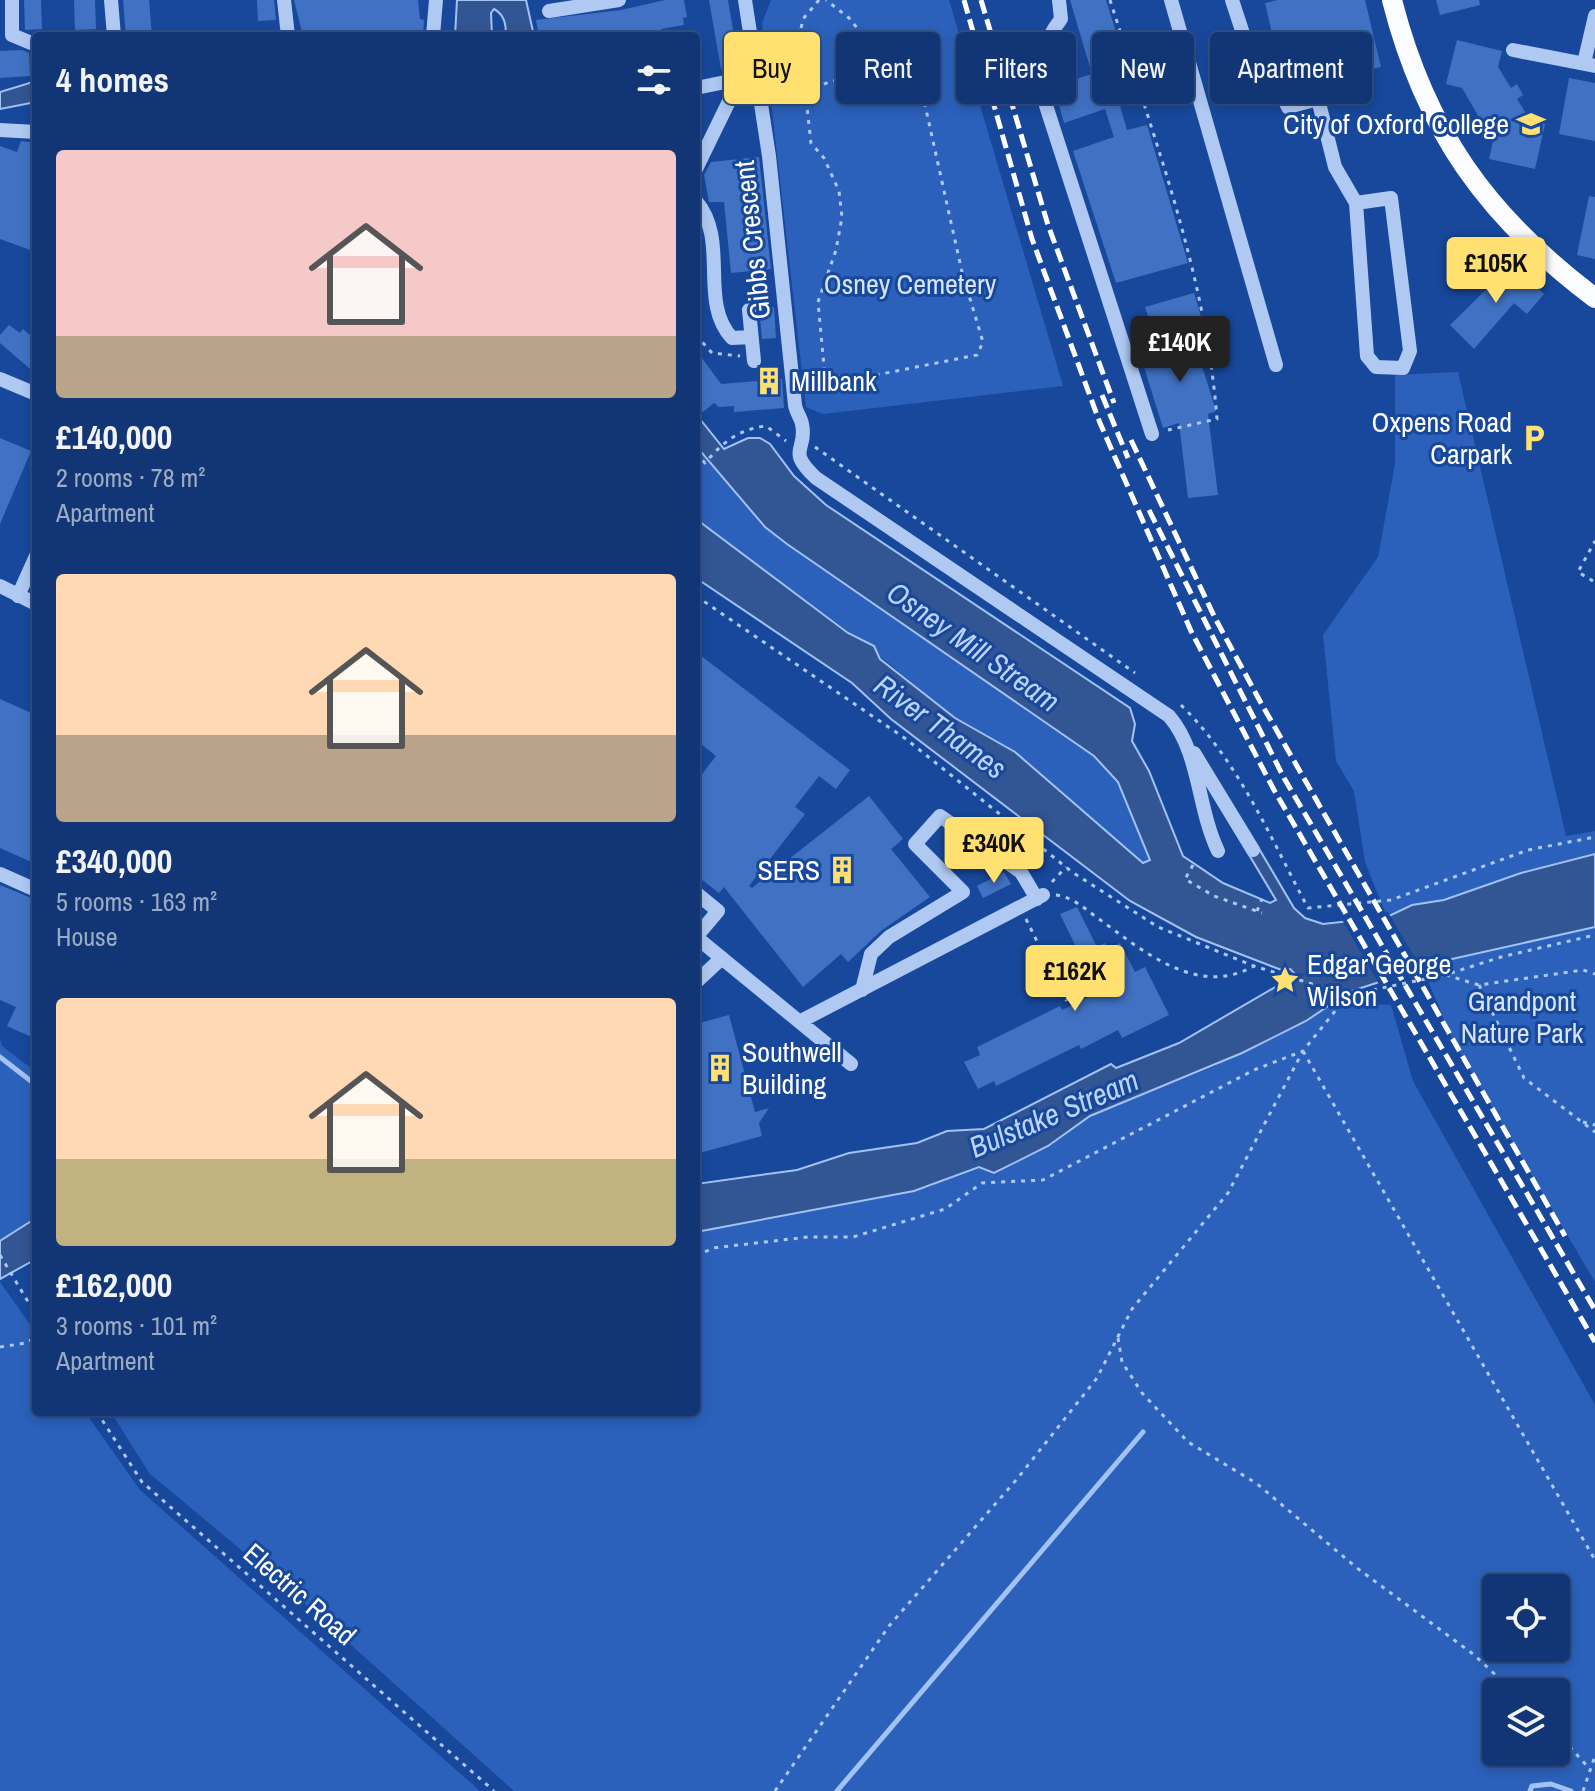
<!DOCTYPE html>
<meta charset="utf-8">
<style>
:root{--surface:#123675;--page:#1f417d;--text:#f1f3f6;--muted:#9cabc5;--line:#315087;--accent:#ffe070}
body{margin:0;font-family:"Archivo Narrow",sans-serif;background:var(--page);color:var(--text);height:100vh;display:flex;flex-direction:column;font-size:30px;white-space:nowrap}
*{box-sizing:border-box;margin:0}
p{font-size:26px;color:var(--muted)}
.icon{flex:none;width:44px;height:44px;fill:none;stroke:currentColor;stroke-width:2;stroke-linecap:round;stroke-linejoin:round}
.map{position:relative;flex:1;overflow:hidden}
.panel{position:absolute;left:32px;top:32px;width:668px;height:1384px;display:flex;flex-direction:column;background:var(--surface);border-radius:8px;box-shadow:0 4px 12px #0003,0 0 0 2px var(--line)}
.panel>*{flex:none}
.top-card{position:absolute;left:724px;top:32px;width:750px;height:72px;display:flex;gap:16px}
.tools{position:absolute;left:1482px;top:1574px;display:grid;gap:16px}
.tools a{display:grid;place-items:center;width:88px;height:88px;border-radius:8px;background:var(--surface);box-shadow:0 4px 12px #0003,0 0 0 2px var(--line);font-size:40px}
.price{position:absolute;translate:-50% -68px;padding:0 18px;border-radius:8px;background:var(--accent);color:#111;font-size:26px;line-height:52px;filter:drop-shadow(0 2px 4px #0008)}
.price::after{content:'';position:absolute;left:50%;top:48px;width:24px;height:18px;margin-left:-12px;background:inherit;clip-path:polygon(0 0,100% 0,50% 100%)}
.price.on{background:#222;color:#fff}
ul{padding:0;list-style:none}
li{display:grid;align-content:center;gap:16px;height:424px;padding:0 24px}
li span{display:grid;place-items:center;height:248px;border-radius:8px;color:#555}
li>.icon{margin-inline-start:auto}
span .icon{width:144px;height:144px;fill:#fffc;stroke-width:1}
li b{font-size:34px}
h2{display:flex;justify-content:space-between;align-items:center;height:96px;padding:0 24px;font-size:34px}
.chip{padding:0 28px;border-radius:8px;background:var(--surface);box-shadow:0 4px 12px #0003,0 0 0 2px var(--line);font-size:28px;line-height:72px}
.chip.on{background:var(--accent);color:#111}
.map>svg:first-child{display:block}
</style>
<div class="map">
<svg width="1595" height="1791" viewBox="0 0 1595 1791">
<rect width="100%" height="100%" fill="#18489c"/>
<path fill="#2b61ba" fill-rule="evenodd" d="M771,0H949L1063,386L823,414L806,407L762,23Z
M1458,372L1566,836L1595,831V854L1521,873L1444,900L1412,905L1387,917L1365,862L1354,791L1336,761L1323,635L1378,557L1395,464V375Z
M696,446L765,527L787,543L1094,756L1118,782L1150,860L1146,864L1109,837L1015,752L955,718L865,644L696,519Z
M1595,927V1282L1453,1041L1429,983L1443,961Z
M1342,997L1354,1003L1391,1005L1413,1081L1595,1405V1791H514L301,1600L149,1473L111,1412H696V1232L930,1187L942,1178L964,1171L1019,1161L1090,1116L1213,1067ZM1496,1588H1556V1648H1496ZM1496,1692H1556V1752H1496Z
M0,1039L2,1046L36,1072V1218L0,1241Z
M0,1282L36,1333L31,1339L36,1346V1412H85L140,1490L480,1791H0Z"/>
<path fill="#325593" stroke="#a2c2f4" stroke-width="2" d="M457,0H526L534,36H506C506,25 505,15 494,9L491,13L492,36H455Z
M36,81V102L0,109V92Z
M696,414L724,449L748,438H760L770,444L794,476L826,505L1130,708L1135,724L1132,741L1149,771L1183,856L1223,883L1270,903L1276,900L1248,853L1258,847L1294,908L1305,918L1323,924L1387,917L1412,905L1444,900L1521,873L1595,854V927L1443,961L1349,992L1306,1021L1242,1053L1090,1116L1048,1146L994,1173L979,1167L914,1191L696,1232V1184L797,1170L849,1153L917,1143L947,1131L984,1129L1111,1064L1116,1068L1179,1043L1296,975L1290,969L1284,971L1196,937L1130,901L891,719L852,683L696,578V519L848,633L874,646L880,659L955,718L1015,752L1143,863L1150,860L1118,782L1094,756L787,544L765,527L696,446Z
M36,1218V1259L0,1279V1241Z"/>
<path fill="#18489c" d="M1388,912L1424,973L1381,988L1341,918Z"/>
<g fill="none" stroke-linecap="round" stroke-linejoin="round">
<path stroke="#a2c2f4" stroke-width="5" d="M0,1057L36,1085
M837,1791L1143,1432
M1530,1791L1532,1786L1551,1784L1571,1791"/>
</g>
<path fill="#4071c3" d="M24,0H41L42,29L25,30Z
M74,0H95L96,29L75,30Z
M123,0H149L152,36H126Z
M257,0H274L276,20L258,21Z
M294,0H418L420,19L424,20L423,36H303Z
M665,0H684L687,17L683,18L684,25L661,29L662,34L539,36L536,20L621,10Z
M709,0H728L738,60L735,67L721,69Z
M1070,0H1106L1136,96L1119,102L1127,130L1147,125L1188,263L1116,283L1073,151L1114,137L1105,109L1064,123L1054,86L1092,74Z
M1278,0H1365L1381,67L1301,86L1292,50L1277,54L1265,3Z
M1436,0H1479L1480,5L1440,15Z
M1457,40L1502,51L1498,67L1511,88L1517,84L1523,95L1517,99L1530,120L1545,124L1535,169L1489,159L1493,141L1462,88L1446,84Z
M22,50L29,53L30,76L0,78V51Z
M1569,78L1595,83V141L1559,134Z
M21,141L36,143L33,251L0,239V146L17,152Z
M759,157L771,269L731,273L724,202H709L704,175L711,162Z
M1589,196L1595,197V259L1577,255Z
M1512,264L1544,294L1527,314L1514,303L1474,349L1450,325Z
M1194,293L1205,330L1192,334L1216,411L1208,414L1218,495L1188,498L1179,423L1163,428L1130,322L1148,316L1145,307Z
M774,307L776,338L762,339L759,308Z
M9,325L20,333L23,329L36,340V374L0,343V335Z
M696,350L721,384L782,379L784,408L734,412V406L719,407L714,403L703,412L696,403Z
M0,438L31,451L0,524Z
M696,652L850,770L836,789L819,776L795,807L805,814L749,886L752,888L869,796L903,839L891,849L930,897L882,930L848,962L841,954L803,987L724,887L719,893L696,875V782L716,756L696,740Z
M0,699L36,715V864L0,848Z
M1004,872L1011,884L983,898L977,886Z
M0,885L36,900V1039L7,1026L16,1007L0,1000Z
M1077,907L1097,947L1105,943L1108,949L1120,943L1135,972L1145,967L1169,1015L1122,1038L1118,1030L1081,1049L1079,1045L996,1086L994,1081L978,1089L964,1062L980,1055L977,1047L1060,1006L1062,1010L1098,992L1060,914Z
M729,1015L755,1112L769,1108L759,1123L762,1136L696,1154V1024Z"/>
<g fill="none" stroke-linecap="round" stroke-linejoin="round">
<path stroke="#afc9f2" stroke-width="3" stroke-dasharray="4 6" stroke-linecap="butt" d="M819,0L803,19L793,66L805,89L811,143L824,158L839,191L842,217L836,250L818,302L825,377L876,375L977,355L983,342L962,272L923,96L914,83L899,80L849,18L826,0
M1110,0C1154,138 1206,274 1217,419L1168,430
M808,96C829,71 869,80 899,80
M696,335L712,353L740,356
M696,410L697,411
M815,447L1135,673
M696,453L705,463C723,442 739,429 766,426L786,441
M1593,581L1578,572L1595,541
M696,596L906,739L1072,872L1158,927L1254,966L1348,995
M1181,705C1239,762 1270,837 1308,908L1391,900L1528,850L1595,837
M1193,865L1185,879L1214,896L1262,913
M1052,882L1066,867
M1056,895C1073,897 1085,909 1099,919C1143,951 1198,998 1254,966
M1257,911L1262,899
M1026,919L1066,1000L1086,990L1075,968L1055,977
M1446,975L1479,985L1583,970L1595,974
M1479,985L1524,1078L1595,1132
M1303,1051L1595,1560
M1583,1122L1595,1125
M0,1255L36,1315
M696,1256L713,1248L808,1237H853L945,1209L982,1183L1043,1180L1254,1070L1303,1051
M1118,1338L1122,1362L1142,1393L1188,1442L1256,1483L1357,1568L1473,1654L1514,1692
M0,1347L26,1343L36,1337
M97,1412L142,1482L494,1791
M1556,1732L1589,1768
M775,1791L889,1626L1017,1479L1097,1378L1132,1309L1228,1193L1303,1051L1348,995L1445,975L1501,957L1595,935
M1583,1791L1595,1756"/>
<path stroke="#afc9f2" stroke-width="14" d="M12,0V35L36,45
M111,0L114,36
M284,0L288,36
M745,0L769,156L795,405C796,412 801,418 802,424C808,451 785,449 816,478L1169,716C1200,752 1197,807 1218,851
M1059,0L1061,19C1043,42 1040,61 1041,90L1152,434
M1171,0L1276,365
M1232,0L1250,55L1271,74L1288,107L1318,99L1335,167L1356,203L1367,356L1376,367L1403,368L1410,351L1391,198L1356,203
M549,11L619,0
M433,36L436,0
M1513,50L1595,66
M1584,63L1595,16
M696,88L740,79
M0,130L36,132
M696,169L753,52
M696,201C730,240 698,302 732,338L751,337
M749,310L754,361
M0,379L36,394
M0,586L36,604
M18,596L36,556
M1194,753L1253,850
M0,874L36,890
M696,893L718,911L696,937L851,1064
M696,982L722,958
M862,990L871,954L889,937L963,892L915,844L940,816L1021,872L1037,899
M801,1021L1043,895"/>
<path stroke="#fafcff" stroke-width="20" d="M1392,0C1425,130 1487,217 1595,298"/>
<path stroke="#fff" stroke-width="5" stroke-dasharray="14 6" stroke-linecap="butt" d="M964,0L1032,239L1100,423L1191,631L1274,790L1595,1342
M981,0L1048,225L1114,403
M1102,395L1128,458
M1131,440L1215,618L1261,703L1565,1236
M1149,510L1284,778L1595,1310"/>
</g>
<defs>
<symbol id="university-bare" viewBox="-9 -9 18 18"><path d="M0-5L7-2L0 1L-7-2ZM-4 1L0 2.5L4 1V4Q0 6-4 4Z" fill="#ffe070" stroke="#18489c" stroke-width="2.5" paint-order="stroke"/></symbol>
<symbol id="building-bare" viewBox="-9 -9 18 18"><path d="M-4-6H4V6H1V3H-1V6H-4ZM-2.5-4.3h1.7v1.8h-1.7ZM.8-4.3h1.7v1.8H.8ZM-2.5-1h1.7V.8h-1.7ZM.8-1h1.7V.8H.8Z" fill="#ffe070" stroke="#18489c" stroke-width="2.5" paint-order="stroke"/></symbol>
<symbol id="parking-bare" viewBox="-9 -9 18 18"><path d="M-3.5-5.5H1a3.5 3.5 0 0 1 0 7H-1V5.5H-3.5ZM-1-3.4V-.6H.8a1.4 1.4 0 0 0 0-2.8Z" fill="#ffe070" stroke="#18489c" stroke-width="2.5" paint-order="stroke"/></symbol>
<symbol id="sight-bare" viewBox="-9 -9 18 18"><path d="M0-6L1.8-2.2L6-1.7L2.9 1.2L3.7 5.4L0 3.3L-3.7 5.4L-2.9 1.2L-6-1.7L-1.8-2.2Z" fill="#ffe070" stroke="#18489c" stroke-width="2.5" paint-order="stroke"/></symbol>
</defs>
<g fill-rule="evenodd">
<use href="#university-bare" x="1511" y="104" width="40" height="40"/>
<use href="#building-bare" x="749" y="361" width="40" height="40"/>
<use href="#parking-bare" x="1514" y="418" width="40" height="40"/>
<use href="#building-bare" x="822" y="850" width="40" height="40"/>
<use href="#sight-bare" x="1265" y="960" width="40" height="40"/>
<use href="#building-bare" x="700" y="1048" width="40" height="40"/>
</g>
<g text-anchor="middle" stroke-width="6" stroke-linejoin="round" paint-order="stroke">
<g font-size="28" fill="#fff" stroke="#18489c" text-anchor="end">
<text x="1509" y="134">City of Oxford College</text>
<text x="791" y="391" text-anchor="start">Millbank</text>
<text x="1512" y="432">Oxpens Road<tspan x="1512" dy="32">Carpark</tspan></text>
<text x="820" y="880">SERS</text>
<text x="1307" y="974" text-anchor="start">Edgar George<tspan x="1307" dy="32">Wilson</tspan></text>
<text x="742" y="1062" text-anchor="start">Southwell<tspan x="742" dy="32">Building</tspan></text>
</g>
<g font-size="28" fill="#fff" stroke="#18489c">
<text transform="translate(752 240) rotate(-96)" y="10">Gibbs Crescent</text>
<text transform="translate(300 1594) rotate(41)" y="10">Electric Road</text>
</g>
<g font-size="28" fill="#d7e5fc" stroke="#18489c">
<text x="910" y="294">Osney Cemetery</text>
<text x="1522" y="1011">Grandpont<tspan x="1522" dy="32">Nature Park</tspan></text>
</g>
<g font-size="30" font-style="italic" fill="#bcd3f8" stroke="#18489c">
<text transform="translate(973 647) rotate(35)" y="10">Osney Mill Stream</text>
<text transform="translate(940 727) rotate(36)" y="10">River Thames</text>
<text transform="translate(1054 1114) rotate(-23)" y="10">Bulstake Stream</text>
</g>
</g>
</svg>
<div class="tools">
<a><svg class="icon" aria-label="locate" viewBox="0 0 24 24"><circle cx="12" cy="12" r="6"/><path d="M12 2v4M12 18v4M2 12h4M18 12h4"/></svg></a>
<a><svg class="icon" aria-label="layers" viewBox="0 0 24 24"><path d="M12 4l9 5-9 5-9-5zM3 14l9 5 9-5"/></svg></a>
</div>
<b class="price" style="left:1496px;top:305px">£105K</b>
<b class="price on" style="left:1180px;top:384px">£140K</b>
<b class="price" style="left:994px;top:885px">£340K</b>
<b class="price" style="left:1075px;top:1013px">£162K</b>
<div class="top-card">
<a class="chip on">Buy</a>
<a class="chip">Rent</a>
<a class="chip">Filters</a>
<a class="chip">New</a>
<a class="chip">Apartment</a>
</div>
<section class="panel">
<h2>4 homes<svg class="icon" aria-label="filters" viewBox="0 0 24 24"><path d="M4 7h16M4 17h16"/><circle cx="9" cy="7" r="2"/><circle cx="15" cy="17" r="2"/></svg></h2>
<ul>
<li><span style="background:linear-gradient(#f6c9c9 75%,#b9a48a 0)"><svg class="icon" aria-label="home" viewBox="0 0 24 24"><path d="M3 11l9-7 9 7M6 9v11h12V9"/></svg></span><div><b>£140,000</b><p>2 rooms · 78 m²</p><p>Apartment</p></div></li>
<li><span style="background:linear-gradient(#ffd9b3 65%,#b9a48a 0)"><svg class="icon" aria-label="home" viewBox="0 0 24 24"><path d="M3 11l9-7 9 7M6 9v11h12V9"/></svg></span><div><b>£340,000</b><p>5 rooms · 163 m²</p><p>House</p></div></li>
<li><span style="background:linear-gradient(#ffd9b3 65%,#c2b280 0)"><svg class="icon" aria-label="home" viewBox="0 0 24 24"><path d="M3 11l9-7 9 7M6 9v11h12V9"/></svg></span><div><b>£162,000</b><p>3 rooms · 101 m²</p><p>Apartment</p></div></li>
</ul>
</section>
</div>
